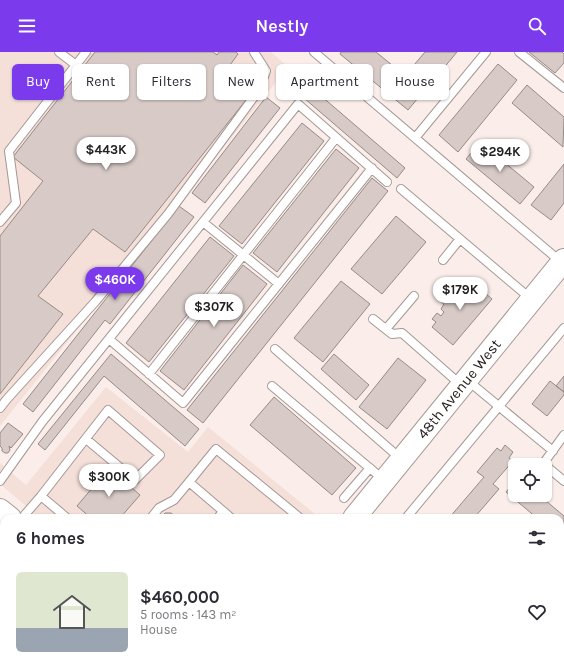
<!DOCTYPE html>
<meta charset="utf-8">
<style>
:root{--surface:#fff;--page:#f7f7f7;--text:#2b2b33;--muted:#7c7c81;--accent:#7c3aed}
body{margin:0;font-family:Karla,sans-serif;background:var(--page);color:var(--text);height:100vh;display:flex;flex-direction:column;font-size:15px;white-space:nowrap}
*{box-sizing:border-box;margin:0}
p{font-size:13px;color:var(--muted)}
.icon{flex:none;width:22px;height:22px;fill:none;stroke:currentColor;stroke-width:2;stroke-linecap:round;stroke-linejoin:round}
.map{position:relative;flex:1;overflow:hidden}
.side{position:absolute;left:0px;top:462px;width:564px;height:156px;display:flex;flex-direction:column;background:var(--surface);border-radius:12px 12px 0 0;box-shadow:0 1px 3px #0004}
.side>*{flex:none}
.hud{position:absolute;left:12px;top:12px;width:540px;height:36px;display:flex;gap:8px}
.buttons{position:absolute;left:508px;top:406px;display:grid;gap:8px}
.buttons a{display:grid;place-items:center;width:44px;height:44px;border-radius:6px;background:var(--surface);box-shadow:0 1px 3px #0004;font-size:20px}
.price{position:absolute;translate:-50% -34px;padding:0 9px;border-radius:14px;background:#fff;color:#222;font-size:13px;line-height:26px;filter:drop-shadow(0 1px 2px #0008)}
.price::after{content:'';position:absolute;left:50%;top:24px;width:12px;height:9px;margin-left:-6px;background:inherit;clip-path:polygon(0 0,100% 0,50% 100%)}
.price.on{background:var(--accent);color:#fff}
ul{padding:0;list-style:none}
li{display:flex;align-items:center;gap:12px;height:100px;padding:0 16px}
li span{display:grid;place-items:center;flex:none;width:112px;height:80px;border-radius:6px;color:#555}
li>.icon{margin-inline-start:auto}
span .icon{width:48px;height:48px;fill:#fffc;stroke-width:1}
li b{font-size:17px}
h2{display:flex;justify-content:space-between;align-items:center;height:48px;padding:0 16px;font-size:17px}
.pill{padding:0 14px;border-radius:6px;background:var(--surface);box-shadow:0 1px 3px #0004;font-size:14px;line-height:36px}
.pill.on{background:var(--accent);color:#fff}
header{display:flex;justify-content:space-between;align-items:center;height:52px;padding:0 16px;background:var(--accent);color:#fff;font-size:18px;font-weight:600}
.map>svg:first-child{display:block}
</style>
<header><svg class="icon" aria-label="menu" viewBox="0 0 24 24"><path d="M4 6h16M4 12h16M4 18h16"/></svg>Nestly<svg class="icon" aria-label="search" viewBox="0 0 24 24"><circle cx="10" cy="10" r="6"/><path d="M15 15l6 6"/></svg></header>
<div class="map">
<svg width="564" height="618" viewBox="0 0 564 618">
<rect width="100%" height="100%" fill="#fbeeea"/>
<path fill="#f4dfd9" d="M0,0H271L288,15L0,374Z
M106,335L188,400L208,375L320,466H40L0,432V411L26,433Z
M0,524L4,527V614H103L100,618H0Z"/>
<path fill="#d7cac7" stroke="#968b88" d="M95,0H213L217,3L219,0H236L238,2L230,13L248,27L237,41L246,48L125,200L93,177L38,244L63,262L0,342V184L43,129L13,105Z
M341,0H376L424,39L408,58L340,2Z
M425,0H457L433,29L414,13Z
M529,0H562L564,2V11L555,21Z
M498,12L517,28L458,100L439,83Z
M292,19L405,116L397,126L283,28Z
M527,33L564,65L563,95L512,51Z
M266,45L280,56L205,151L192,141Z
M302,71L324,89L242,192L219,174Z
M480,90L534,135L520,152L466,107Z
M336,97L359,116L277,220L253,201Z
M564,112V151L551,168L531,153Z
M372,126L388,139L203,371L187,358Z
M179,154L194,165L110,272L105,268L33,360L23,352Z
M396,164L426,190L382,242L351,217Z
M210,185L234,204L149,310L126,291Z
M243,213L267,232L184,338L160,319Z
M341,229L370,252L323,310L294,286Z
M464,229L468,233L471,229L492,247L453,293L432,275L436,270L432,267L437,261L441,264L444,260L441,257L444,252L439,248L444,242L450,247L455,241L458,244L462,240L458,236Z
M111,302L199,377L185,394L104,324L45,398L38,392Z
M334,302L369,333L356,348L321,317Z
M398,306L426,328L387,377L359,355Z
M564,324V340L556,334Z
M550,329L564,340V343L547,364L532,352Z
M274,345L356,416L332,443L250,373Z
M8,371L23,382L11,396L9,394L10,398L8,401H5L2,399V396L0,394V381Z
M505,393L513,400L509,406L513,409L493,432L499,437L474,466H449L484,425L477,420L497,396L501,399Z
M109,416L140,443L120,466H91L77,454Z
M515,429V443H539L564,464V491L560,488V466H537L506,440Z
M165,461H171L177,466H161Z
M560,596L564,599V618L559,614L556,618L552,614H560Z
M290,614H350L354,617L291,618L289,616Z"/>
<g fill="none" stroke-linecap="round" stroke-linejoin="round">
<defs>
<path id="lane" d="M59,0L76,13
M314,0L561,210
M519,0L564,36
M415,86L486,0
M401,137L531,247
M0,170L16,151L9,99L86,0
M203,170L279,232
M443,208L460,187
M373,267L392,282L402,281L461,333
M386,277L414,244
M109,287L183,351L372,116
M275,297L401,407
M149,322L336,86
M467,328L553,399
M272,334L384,428
M0,356L7,347L95,250L168,162L259,38L266,19L254,0
M544,413L543,412L564,383
M545,413L564,429
M0,429L42,370L298,52L387,130
M189,430L216,397L300,466
M41,444L108,358L160,403L135,428L86,387
M344,446L370,416
M22,466L41,444L67,466
M151,466L159,456L174,448L189,430L223,459
M218,466L223,459L231,466
M406,466L564,276
M560,525L564,528
M560,558L564,553
M527,614L531,618
M109,618L113,614
M277,618L280,614
M360,618L361,614
M392,618L396,614
M449,618L452,614"/>
<path id="secondary" d="M354,466L564,208
M238,618L242,614"/>
<path id="primary" d="M0,458L10,466
M0,496L4,499
M140,614L144,618
M185,614L189,618"/>
</defs>
<use href="#lane" stroke="#a49895" stroke-width="10"/>
<use href="#secondary" stroke="#a49895" stroke-width="24"/>
<use href="#primary" stroke="#a49895" stroke-width="24"/>
<use href="#lane" stroke="#fff" stroke-width="8"/>
<use href="#secondary" stroke="#fff" stroke-width="22"/>
<use href="#primary" stroke="#fff" stroke-width="22"/>
</g>
<g text-anchor="middle" stroke-width="3" stroke-linejoin="round" paint-order="stroke">
<g font-size="15" fill="#201c1a" stroke="#fefefe">
<text transform="translate(459 337) rotate(-51)" y="5">48th Avenue West</text>
</g>
</g>
</svg>
<div class="buttons">
<a><svg class="icon" aria-label="locate" viewBox="0 0 24 24"><circle cx="12" cy="12" r="6"/><path d="M12 2v4M12 18v4M2 12h4M18 12h4"/></svg></a>
</div>
<b class="price" style="left:106px;top:119px">$443K</b>
<b class="price" style="left:500px;top:121px">$294K</b>
<b class="price on" style="left:115px;top:249px">$460K</b>
<b class="price" style="left:460px;top:259px">$179K</b>
<b class="price" style="left:214px;top:276px">$307K</b>
<b class="price" style="left:109px;top:446px">$300K</b>
<div class="hud">
<a class="pill on">Buy</a>
<a class="pill">Rent</a>
<a class="pill">Filters</a>
<a class="pill">New</a>
<a class="pill">Apartment</a>
<a class="pill">House</a>
</div>
<section class="side">
<h2>6 homes<svg class="icon" aria-label="filters" viewBox="0 0 24 24"><path d="M4 7h16M4 17h16"/><circle cx="9" cy="7" r="2"/><circle cx="15" cy="17" r="2"/></svg></h2>
<ul>
<li><span style="background:linear-gradient(#dfe7d0 70%,#9aa5b1 0)"><svg class="icon" aria-label="home" viewBox="0 0 24 24"><path d="M3 11l9-7 9 7M6 9v11h12V9"/></svg></span><div><b>$460,000</b><p>5 rooms · 143 m²</p><p>House</p></div><svg class="icon" aria-label="heart" viewBox="0 0 24 24"><path d="M12 20l-8-8c-3-5 5-10 8-4 3-6 11-1 8 4z"/></svg></li>
</ul>
</section>
</div>
